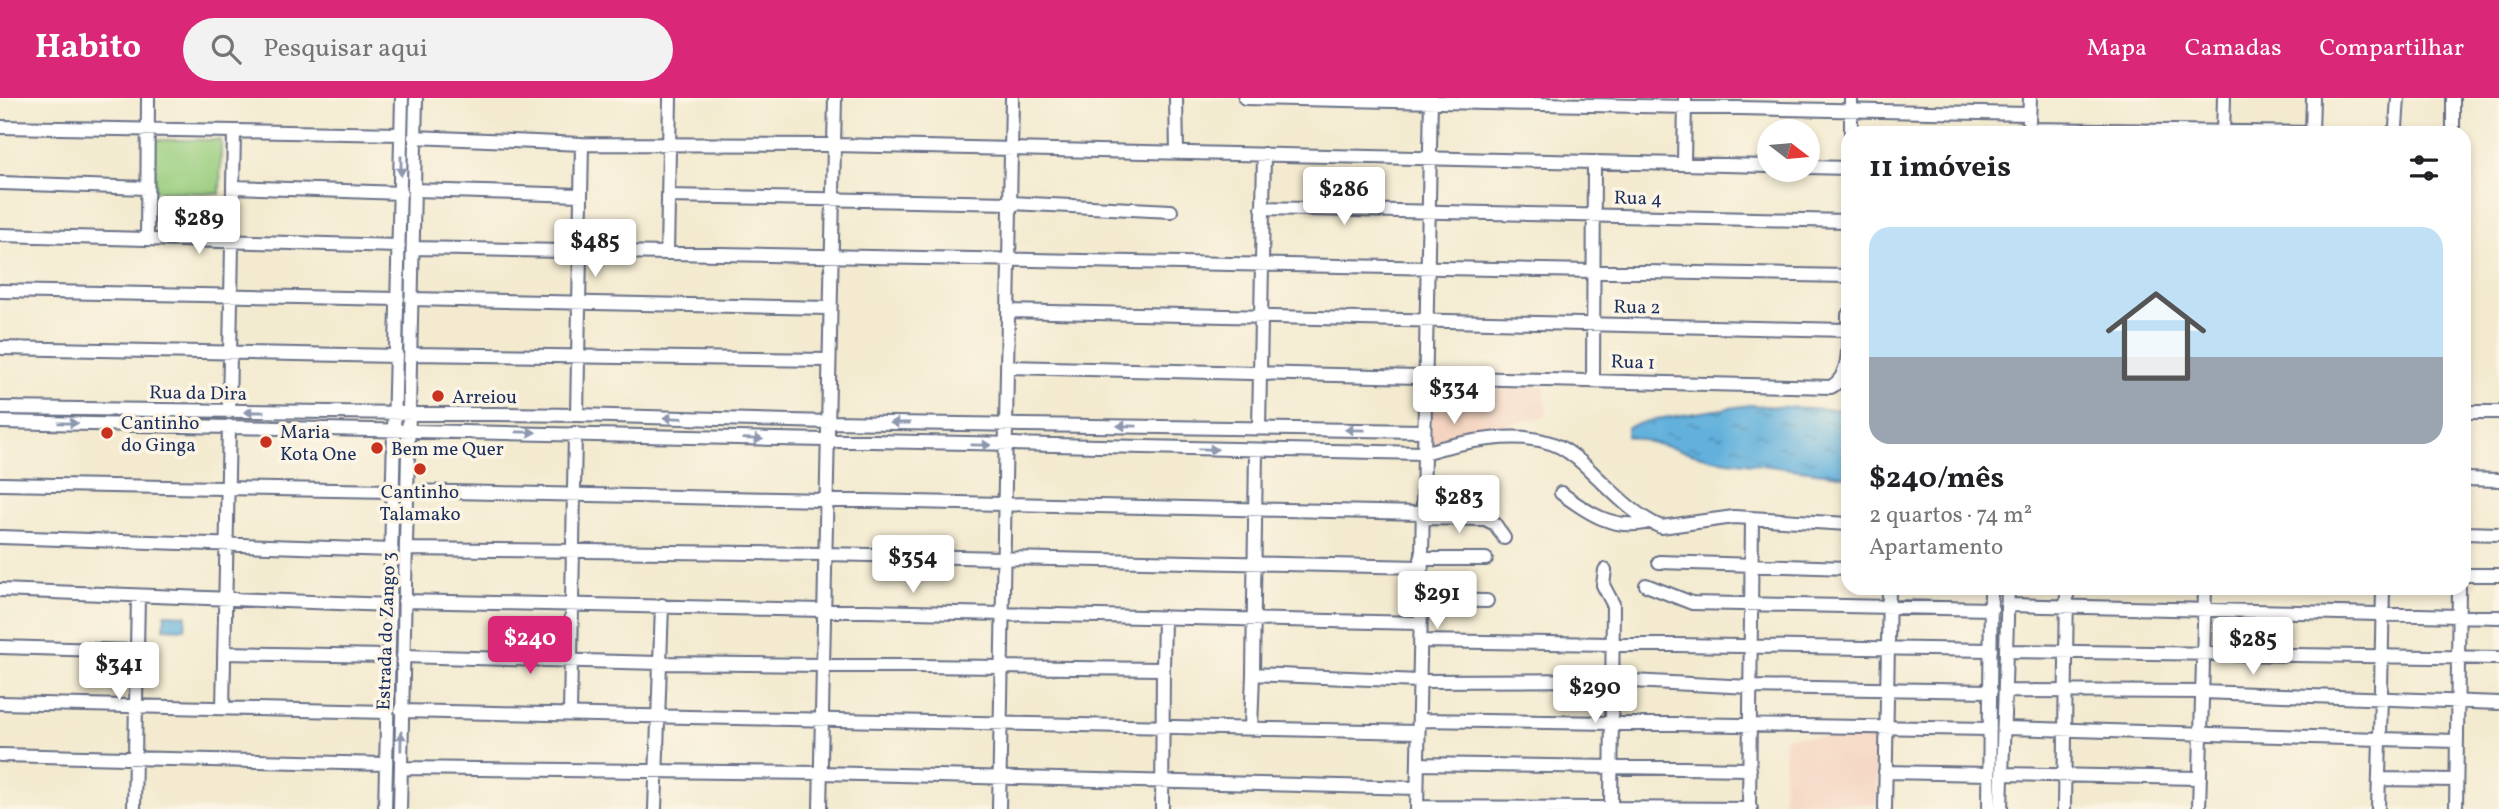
<!DOCTYPE html>
<html lang="pt">
<meta charset="utf-8">
<style>
:root{--surface:#fff;--page:#f2f2f2;--text:#202124;--muted:#757577;--accent:#db2777}
body{margin:0;font-family:Vollkorn,serif;background:var(--page);color:var(--text);height:100vh;display:flex;flex-direction:column;font-size:26px;white-space:nowrap}
*{box-sizing:border-box;margin:0}
p{font-size:23px;color:var(--muted)}
.icon{flex:none;width:38px;height:38px;fill:none;stroke:currentColor;stroke-width:2;stroke-linecap:round;stroke-linejoin:round}
.map{position:relative;flex:1;overflow:hidden}
.details{position:absolute;left:1841px;top:28px;width:630px;height:469px;display:flex;flex-direction:column;background:var(--surface);border-radius:21px;box-shadow:0 4px 10px #0003}
.details>*{flex:none}
.needle{width:46px;rotate:106deg}
.tools{position:absolute;left:1757px;top:21px;display:grid;gap:14px}
.tools a{display:grid;place-items:center;width:63px;height:63px;border-radius:50%;background:var(--surface);box-shadow:0 4px 10px #0003;font-size:35px}
.price{position:absolute;translate:-50% -60px;padding:0 16px;border-radius:7px;background:#fff;color:#222;font-size:23px;line-height:46px;filter:drop-shadow(0 2px 4px #0008)}
.price::after{content:'';position:absolute;left:50%;top:42px;width:21px;height:16px;margin-left:-10px;background:inherit;clip-path:polygon(0 0,100% 0,50% 100%)}
.price.active{background:var(--accent);color:#fff}
ul{padding:0;list-style:none}
li{display:grid;align-content:center;gap:14px;height:371px;padding:0 28px}
li span{display:grid;place-items:center;height:217px;border-radius:21px;color:#555}
li>.icon{margin-inline-start:auto}
span .icon{width:126px;height:126px;fill:#fffc;stroke-width:1}
li b{font-size:30px}
h2{display:flex;justify-content:space-between;align-items:center;height:84px;padding:0 28px;font-size:30px}
header{display:flex;align-items:center;gap:42px;box-sizing:border-box;height:98px;padding:0 35px;background:var(--accent);color:#fff}
header strong{font-size:33px}
nav{display:flex;gap:38px;margin-inline-start:auto;font-size:24px}
.search{width:490px;height:63px;background:var(--page);display:flex;align-items:center;gap:18px;box-sizing:border-box;padding:0 24px;border-radius:38px;color:var(--muted);font-size:26px}
.map>svg:first-child{display:block}
</style>
<header>
<strong>Habito</strong>
<div class="search"><svg class="icon" aria-label="search" viewBox="0 0 24 24"><circle cx="10" cy="10" r="6"/><path d="M15 15l6 6"/></svg>Pesquisar aqui</div>
<nav><a>Mapa</a><a>Camadas</a><a>Compartilhar</a></nav>
</header>
<div class="map">
<svg width="2499" height="711" viewBox="0 0 2499 711">
<defs>
<pattern id="water-ripples" width="26" height="14" patternUnits="userSpaceOnUse" patternTransform="scale(1.75)"><rect width="26" height="14" fill="#62b1dc"/><path d="M2 4q2-2 4 0t4 0M15 11q2-2 4 0t4 0" fill="none" stroke="#5090b6"/></pattern>
</defs>
<rect width="100%" height="100%" fill="#fcf5e5"/>
<filter id="ink" filterUnits="userSpaceOnUse"><feTurbulence type="fractalNoise" baseFrequency=".0143" numOctaves="2"/><feDisplacementMap in="SourceGraphic" scale="14" xChannelSelector="R" yChannelSelector="G"/><feConvolveMatrix kernelMatrix="1 2 1 2 8 2 1 2 1" color-interpolation-filters="sRGB"/></filter>
<filter id="wash" filterUnits="userSpaceOnUse"><feTurbulence type="fractalNoise" baseFrequency=".00686" numOctaves="4" result="noise"/><feDisplacementMap in="SourceGraphic" scale="28" xChannelSelector="R" yChannelSelector="G"/><feGaussianBlur stdDeviation="1.57" result="paint"/><feColorMatrix in="noise" values="0 0 0 0 0 0 0 0 0 0 0 0 0 0 0 0 0 1.4 0 .05"/><feComposite in="paint" operator="in"/></filter>
<g filter="url(#wash)">
<rect width="100%" height="100%" fill="#f3eacf"/>
<path fill="#f4d3c0" d="M1431,286L1545,288L1546,318L1431,346Z
M1785,638L1879,640L1877,706L1783,704Z"/>
<path fill="#99cd7e" stroke="#5a7e6e" stroke-width="2" d="M154,42H221L220,96L155,93Z"/>
<path fill="url(#water-ripples)" stroke="#3e709d" stroke-width="2" d="M1749,307L1848,312V378L1713,361L1627,338V329L1656,321Z
M165,516L186,517L185,531L164,530Z"/>
</g>
<g filter="url(#ink)">
<g fill="none" stroke-linecap="round" stroke-linejoin="round">
<defs>
<path id="minor" d="M1176,0L1177,54
M1245,0L2029,16
M2029,24L2030,0
M0,29L401,36
M2029,31L2314,35
M2453,32V0
M1851,35V0
M2223,35L2224,0
M2312,35L2313,0
M2392,35L2396,29L2398,0
M414,39L582,46L834,47L1769,68
M1684,66L1685,0
M1808,69L1848,70
M0,85L147,90
M233,89L401,95
M414,92L581,97
M668,98L1011,105L1171,113
M1262,110L1848,123
M0,137L399,148
M147,141L148,0
M413,150L1848,178
M667,155L670,0
M0,193L398,201
M411,201L829,210
M1008,213L1848,232
M0,250L397,258
M411,256L829,262
M1007,269L1831,289C1853,277 1848,240 1848,217
M1593,281L1594,64
M0,310L577,317L829,324L1423,333
M229,314L234,33
M2464,314H2499
M577,317L582,46
M0,324L1423,355C1460,344 1524,330 1560,349C1573,356 1584,366 1594,376C1614,395 1635,418 1661,429L1734,419L1848,426
M1259,330L1264,56
M1256,352L1253,576L1419,583L1612,582L1750,589L1991,593
M2464,381L2499,382
M0,386L393,393
M407,393L1422,415
M1561,395C1588,415 1614,433 1649,424
M1422,420L1485,421L1495,426L1504,440
M2464,435L2499,436
M0,439L392,452
M406,451L825,456L1421,469
M1421,461H1486
M1659,464L1848,470
M1605,472L1603,487L1613,506L1611,711
M2464,477H2499
M1646,487L1692,505L1992,511
M0,492L390,507
M1421,502L1487,503
M404,503L1420,525
M2008,507L2499,519
M1420,543L1991,552
M0,549L137,553
M2007,553L2499,560
M224,555L389,558
M403,558L659,565L1163,571L1164,519
M2005,593L2203,594L2499,605
M0,605L387,614
M223,610L229,328
M401,613L1418,634
M570,616L575,335
M1419,622L1990,631
M1251,630L1253,576
M2004,630L2380,641L2383,490
M0,657L386,666
M1418,666L1750,671
M401,670L821,675L1417,690
M1885,674L1989,676
M2002,676L2199,680
M2379,681L2456,682
M1417,709L1751,711
M134,711L138,498
M385,711L402,0
M400,711L416,0
M655,711L662,507
M820,711L835,0
M999,711L1012,0
M1162,711L1163,571
M1417,711L1431,0
M1749,711L1752,421
M1885,711L1889,490
M1989,711L1991,490
M2001,711L2008,490
M2064,711L2067,490
M2199,711L2205,490
M2378,711L2380,641L2457,643
M2456,711L2459,490"/>
</defs>
<use href="#minor" stroke="#677086" stroke-width="16"/>
<use href="#minor" stroke="#fff" stroke-width="12"/>
</g>
<defs><path id="oneway-solid" d="M-6-.8H1V-3.2L6.5 0L1 3.2V.8H-6Z" transform="scale(1.75)"/></defs>
<g fill="#8d97ae">
<use href="#oneway-solid" transform="translate(401 68) rotate(90)"/>
<use href="#oneway-solid" transform="translate(254 314) rotate(-180)"/>
<use href="#oneway-solid" transform="translate(673 320) rotate(-178)"/>
<use href="#oneway-solid" transform="translate(68 325) rotate(1)"/>
<use href="#oneway-solid" transform="translate(900 325) rotate(-180)"/>
<use href="#oneway-solid" transform="translate(1127 328) rotate(-179)"/>
<use href="#oneway-solid" transform="translate(1355 332) rotate(-179)"/>
<use href="#oneway-solid" transform="translate(526 334) rotate(1)"/>
<use href="#oneway-solid" transform="translate(753 341) rotate(2)"/>
<use href="#oneway-solid" transform="translate(981 347) rotate(1)"/>
<use href="#oneway-solid" transform="translate(1208 351) rotate(1)"/>
<use href="#oneway-solid" transform="translate(401 643) rotate(-89)"/>
</g>
</g>
<g fill="#c8321e" stroke="#fcf5e5" stroke-width="2.5">
<circle cx="438" cy="298" r="7"/>
<circle cx="107" cy="335" r="7"/>
<circle cx="266" cy="344" r="7"/>
<circle cx="377" cy="350" r="7"/>
<circle cx="420" cy="371" r="7"/>
</g>
<g text-anchor="middle" stroke-width="7" stroke-linejoin="round" paint-order="stroke">
<g font-size="19" fill="#1b2f5e" stroke="#fcf5e5">
<text transform="translate(1638 99) rotate(1)" y="7">Rua 4</text>
<text transform="translate(1637 208) rotate(1)" y="7">Rua 2</text>
<text transform="translate(1633 263) rotate(2)" y="7">Rua 1</text>
<text transform="translate(198 294) rotate(1)" y="7">Rua da Dira</text>
<text transform="translate(385 533) rotate(-88)" y="7">Estrada do Zango 3</text>
</g>
<g font-size="19" fill="#1b2f5e" stroke="#fcf5e5" text-anchor="start">
<text x="452" y="305">Arreiou</text>
<text x="121" y="331">Cantinho<tspan x="121" dy="22">do Ginga</tspan></text>
<text x="280" y="340">Maria<tspan x="280" dy="22">Kota One</tspan></text>
<text x="391" y="357">Bem me Quer</text>
<text x="420" y="400" text-anchor="middle">Cantinho<tspan x="420" dy="22">Talamako</tspan></text>
</g>
</g>
</svg>
<div class="tools">
<a><svg class="needle" viewBox="-14 -14 28 28"><path d="M0-13l5 13h-10z" fill="#e53935"/><path d="M0 13l5-13h-10z" fill="#757577"/></svg></a>
</div>
<b class="price" style="left:1344px;top:129px">$286</b>
<b class="price" style="left:199px;top:158px">$289</b>
<b class="price" style="left:595px;top:181px">$485</b>
<b class="price" style="left:1454px;top:328px">$334</b>
<b class="price" style="left:1459px;top:437px">$283</b>
<b class="price" style="left:913px;top:497px">$354</b>
<b class="price" style="left:1437px;top:533px">$291</b>
<b class="price active" style="left:530px;top:578px">$240</b>
<b class="price" style="left:2253px;top:579px">$285</b>
<b class="price" style="left:119px;top:604px">$341</b>
<b class="price" style="left:1595px;top:627px">$290</b>
<section class="details">
<h2>11 imóveis<svg class="icon" aria-label="filters" viewBox="0 0 24 24"><path d="M4 7h16M4 17h16"/><circle cx="9" cy="7" r="2"/><circle cx="15" cy="17" r="2"/></svg></h2>
<ul>
<li><span style="background:linear-gradient(#bfe0f5 60%,#9aa5b1 0)"><svg class="icon" aria-label="home" viewBox="0 0 24 24"><path d="M3 11l9-7 9 7M6 9v11h12V9"/></svg></span><div><b>$240/mês</b><p>2 quartos · 74 m²</p><p>Apartamento</p></div></li>
</ul>
</section>
</div>
